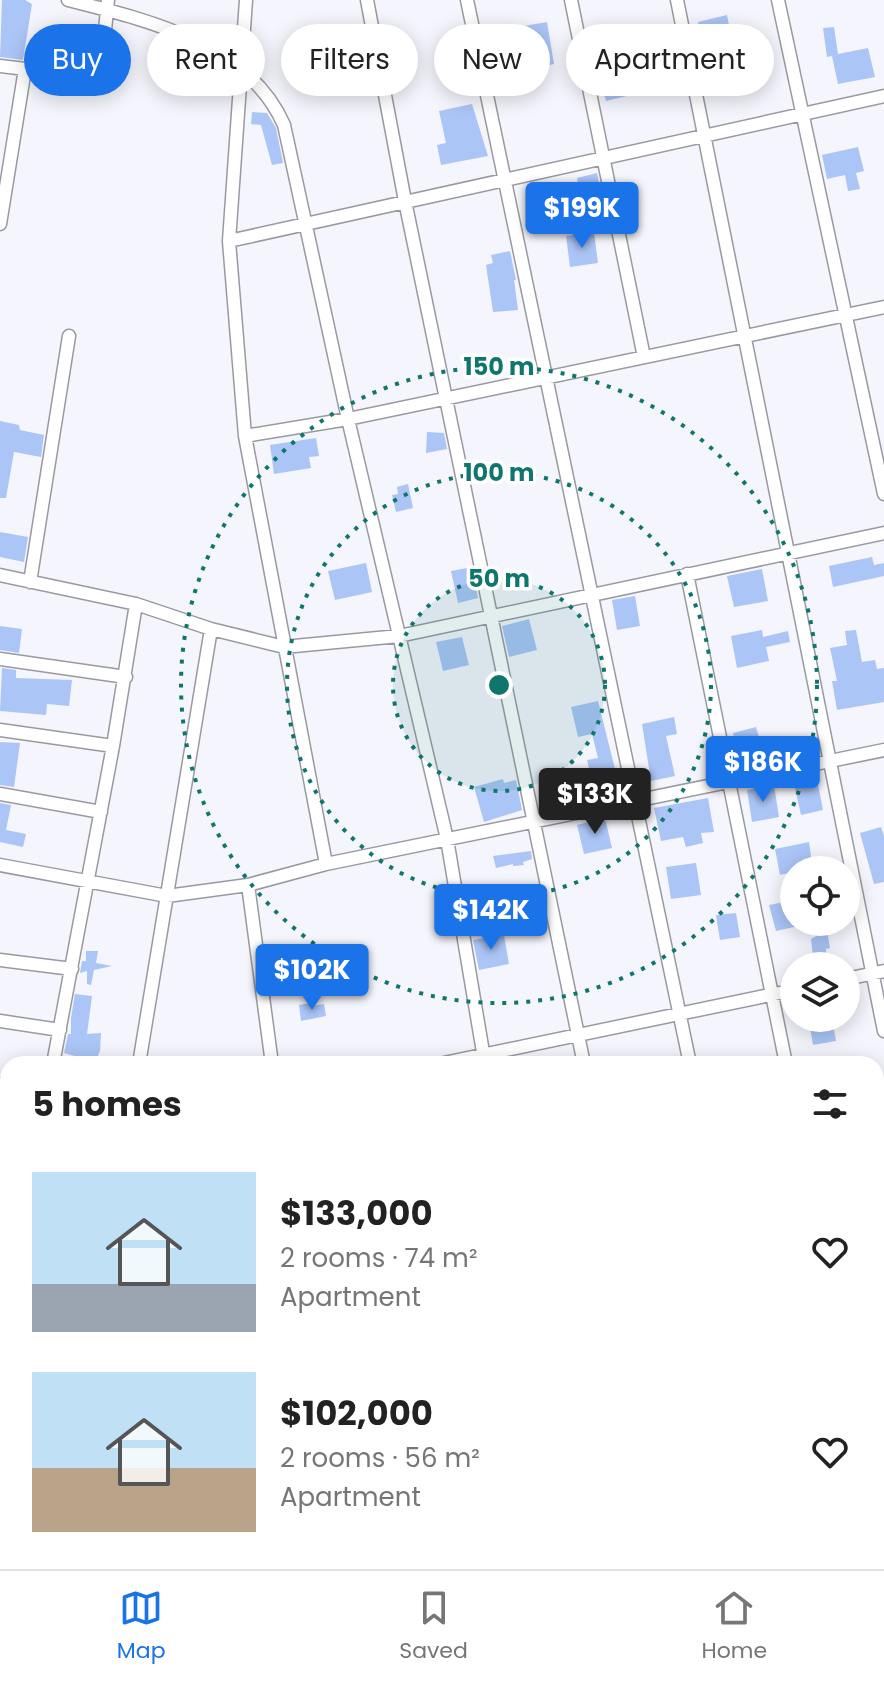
<!DOCTYPE html>
<meta charset="utf-8">
<style>
:root{--surface:#fff;--page:#f2f2f2;--text:#222;--muted:#767676;--line:#e0e0e0;--accent:#1a73e8}
body{margin:0;font-family:Poppins,sans-serif;background:var(--page);color:var(--text);height:100vh;display:flex;flex-direction:column;font-size:30px;white-space:nowrap}
*{box-sizing:border-box;margin:0}
p{font-size:26px;color:var(--muted)}
.icon{flex:none;width:44px;height:44px;fill:none;stroke:currentColor;stroke-width:2;stroke-linecap:round;stroke-linejoin:round}
.map{position:relative;flex:1;overflow:hidden}
.sheet{position:absolute;left:0px;top:1056px;width:884px;height:514px;display:flex;flex-direction:column;background:var(--surface);border-radius:24px 24px 0 0;box-shadow:0 4px 20px #0003}
.sheet>*{flex:none}
.guide{position:absolute;left:24px;top:24px;width:836px;height:72px;display:flex;gap:16px}
.fabs{position:absolute;left:780px;top:856px;display:grid;gap:16px}
.fabs a{display:grid;place-items:center;width:80px;height:80px;border-radius:50%;background:var(--surface);box-shadow:0 4px 20px #0003;font-size:40px}
.price{position:absolute;translate:-50% -68px;padding:0 18px;border-radius:8px;background:var(--accent);color:#fff;font-size:26px;line-height:52px;filter:drop-shadow(0 2px 4px #0008)}
.price::after{content:'';position:absolute;left:50%;top:48px;width:24px;height:18px;margin-left:-12px;background:inherit;clip-path:polygon(0 0,100% 0,50% 100%)}
.price.active{background:#222;color:#fff}
ul{padding:0;list-style:none}
li{display:flex;align-items:center;gap:24px;height:200px;padding:0 32px}
li span{display:grid;place-items:center;flex:none;width:224px;height:160px;border-radius:0px;color:#555}
li>.icon{margin-inline-start:auto}
span .icon{width:96px;height:96px;fill:#fffc;stroke-width:1}
li b{font-size:34px}
h2{display:flex;justify-content:space-between;align-items:center;height:96px;padding:0 32px;font-size:34px}
.pill{padding:0 28px;border-radius:36px;background:var(--surface);box-shadow:0 4px 20px #0003;font-size:28px;line-height:72px}
.pill.active{background:var(--accent);color:#fff}
.dock{display:flex;justify-content:space-around;align-items:center;height:112px;border-top:2px solid var(--line);background:var(--surface);font-size:22px;color:var(--muted)}
.dock a{display:grid;justify-items:center;gap:4px}
.dock .active{color:var(--accent)}
.map>svg:first-child{display:block}
</style>
<div class="map">
<svg width="884" height="1569" viewBox="0 0 884 1569">
<rect width="100%" height="100%" fill="#f5f5fd"/>
<path fill="#abc5f6" d="M2,0H25L32,4L23,60L0,57Z
M727,15L733,45L704,51L698,22Z
M547,22L554,64L532,69L524,26Z
M834,27L838,54L868,48L875,77L838,84L832,56L827,57L823,28Z
M642,34L652,90L606,101L599,79L620,73L613,40Z
M472,104L488,156L441,165L437,145L446,143L439,111Z
M252,112L267,113L276,128L283,163L272,165L261,125L251,124Z
M858,147L864,171L856,173L860,189L848,191L845,175L827,179L822,155Z
M597,173L603,202L583,206L577,178Z
M594,232L598,263L570,267L566,236Z
M510,251L516,280H514L518,310L493,312L486,265L493,263L491,255Z
M0,421L19,425L20,430L44,435L41,457L14,452L6,498H0Z
M427,432L444,433L447,449L426,453Z
M316,438L319,456L309,457L311,468L274,474L270,445Z
M408,484L413,508L396,512L392,495L398,494L397,487Z
M0,532L28,537L24,562L0,557Z
M872,557L874,565L884,563V576L833,587L829,566Z
M366,563L372,592L335,600L328,571Z
M472,567L478,598L458,603L451,571Z
M762,569L768,601L734,607L727,576Z
M635,596L640,626L617,630L612,600Z
M529,619L537,650L509,657L502,626Z
M0,626L22,629L19,653L0,650Z
M762,630L763,637L788,631L790,642L766,647L769,661L737,668L731,636Z
M856,630L862,662L875,660L877,669L884,668V702L837,710L832,681H837L830,648L847,645L845,631Z
M462,637L469,665L443,671L436,642Z
M2,668L16,670V678L72,680L69,706L47,704L46,715L0,711Z
M598,701L620,789L595,794L587,760L598,758L592,734L578,737L571,707Z
M674,717L677,734L666,736L675,776L651,781L642,724Z
M756,727L765,757L741,763L733,733Z
M0,742L20,743L14,787L0,785Z
M503,779L504,783L516,780L522,810L484,822L474,787Z
M817,779L823,810L801,815L794,784Z
M774,785L779,817L752,822L747,790Z
M708,798L714,832L701,833L703,843L686,847L683,837L661,841L654,808Z
M0,803L11,805L6,830L26,834L23,847L0,842Z
M605,818L612,848L584,854L577,825Z
M881,827L884,836V882L874,884L860,833Z
M809,842L813,870H794V872L780,875L775,849Z
M531,851L532,859L523,862L524,865L513,866V864L496,868L493,856Z
M696,863L701,895L671,899L666,867Z
M794,900V927L776,931L769,905Z
M736,913L740,937L720,940L716,915Z
M827,930L830,948L826,949V955L813,957L811,939Z
M504,935L509,964L479,970L473,940Z
M86,951H98L96,963L112,966L94,970L91,985L87,984V971L80,973L82,961H86Z
M75,994L92,996L87,1034L101,1033L100,1051L94,1064H76L78,1057L64,1053L68,1034H71V1018Z
M311,1003L313,1006L324,1004L326,1016L301,1021L299,1005Z
M832,1018L836,1041L813,1045L809,1021Z"/>
<g fill="none" stroke-linecap="round" stroke-linejoin="round">
<defs>
<path id="minor" d="M68,0C147,20 248,43 284,125L348,419L447,839L485,1064
M246,0L229,241L245,436L348,419L884,307
M367,0L405,201L584,1064
M467,0L690,1064
M571,0L644,357
M677,0L884,1031
M778,0L884,494
M0,66L92,77L101,70L108,0
M0,224L25,69
M229,241L884,96
M245,436L326,864
M687,574L786,1064
M0,575L136,604L211,629L284,647L399,636L884,533
M30,582L69,336
M0,659L126,677
M0,730L113,746L136,604
M0,794L101,812
M0,865L167,896L248,885L326,864L884,750
M248,885L272,1064
M461,926L551,908
M0,960L72,969
M846,979L884,971
M0,1021L60,1030
M53,1064L113,746
M139,1064L211,629
M439,1064L794,990
M0,1084L8,1085
M0,1178L8,1180
M876,1190L884,1188
M0,1258L8,1259
M0,1342L8,1299
M876,1402L884,1401
M0,1467L8,1468
M876,1503L884,1504
M47,1569L48,1562
M596,1569L597,1562
M711,1569L712,1562
M813,1569L814,1562"/>
</defs>
<use href="#minor" stroke="#99999f" stroke-width="15"/>
<use href="#minor" stroke="#fff" stroke-width="12"/>
</g>
<circle cx="499" cy="685" r="106" fill="#0f766e" fill-opacity=".12"/>
<g fill="none" stroke="#0f766e" stroke-width="4" stroke-dasharray="4 8">
<circle cx="499" cy="685" r="106"/>
<circle cx="499" cy="685" r="212"/>
<circle cx="499" cy="685" r="318"/>
</g>
<circle cx="499" cy="685" r="12" fill="#0f766e" stroke="#fff" stroke-width="4"/>
<g font-size="24" text-anchor="middle" font-weight="bold" fill="#0f766e" stroke="#fff" stroke-width="7" stroke-linejoin="round" paint-order="stroke">
<text x="499" y="375">150 m</text>
<text x="499" y="481">100 m</text>
<text x="499" y="587">50 m</text>
</g>
</svg>
<div class="fabs">
<a><svg class="icon" aria-label="locate" viewBox="0 0 24 24"><circle cx="12" cy="12" r="6"/><path d="M12 2v4M12 18v4M2 12h4M18 12h4"/></svg></a>
<a><svg class="icon" aria-label="layers" viewBox="0 0 24 24"><path d="M12 4l9 5-9 5-9-5zM3 14l9 5 9-5"/></svg></a>
</div>
<b class="price" style="left:582px;top:250px">$199K</b>
<b class="price" style="left:763px;top:804px">$186K</b>
<b class="price active" style="left:595px;top:836px">$133K</b>
<b class="price" style="left:491px;top:952px">$142K</b>
<b class="price" style="left:312px;top:1012px">$102K</b>
<div class="guide">
<a class="pill active">Buy</a>
<a class="pill">Rent</a>
<a class="pill">Filters</a>
<a class="pill">New</a>
<a class="pill">Apartment</a>
</div>
<section class="sheet">
<h2>5 homes<svg class="icon" aria-label="filters" viewBox="0 0 24 24"><path d="M4 7h16M4 17h16"/><circle cx="9" cy="7" r="2"/><circle cx="15" cy="17" r="2"/></svg></h2>
<ul>
<li><span style="background:linear-gradient(#bfe0f5 70%,#9aa5b1 0)"><svg class="icon" aria-label="home" viewBox="0 0 24 24"><path d="M3 11l9-7 9 7M6 9v11h12V9"/></svg></span><div><b>$133,000</b><p>2 rooms · 74 m²</p><p>Apartment</p></div><svg class="icon" aria-label="heart" viewBox="0 0 24 24"><path d="M12 20l-8-8c-3-5 5-10 8-4 3-6 11-1 8 4z"/></svg></li>
<li><span style="background:linear-gradient(#bfe0f5 60%,#b9a48a 0)"><svg class="icon" aria-label="home" viewBox="0 0 24 24"><path d="M3 11l9-7 9 7M6 9v11h12V9"/></svg></span><div><b>$102,000</b><p>2 rooms · 56 m²</p><p>Apartment</p></div><svg class="icon" aria-label="heart" viewBox="0 0 24 24"><path d="M12 20l-8-8c-3-5 5-10 8-4 3-6 11-1 8 4z"/></svg></li>
</ul>
</section>
</div>
<nav class="dock">
<a class="active"><svg class="icon" aria-label="map" viewBox="0 0 24 24"><path d="M3 6l6-2 6 2 6-2v14l-6 2-6-2-6 2zM9 4v14M15 6v14"/></svg>Map</a>
<a><svg class="icon" aria-label="saved" viewBox="0 0 24 24"><path d="M7 4h10v16l-5-4-5 4z"/></svg>Saved</a>
<a><svg class="icon" aria-label="home" viewBox="0 0 24 24"><path d="M3 11l9-7 9 7M6 9v11h12V9"/></svg>Home</a>
</nav>
